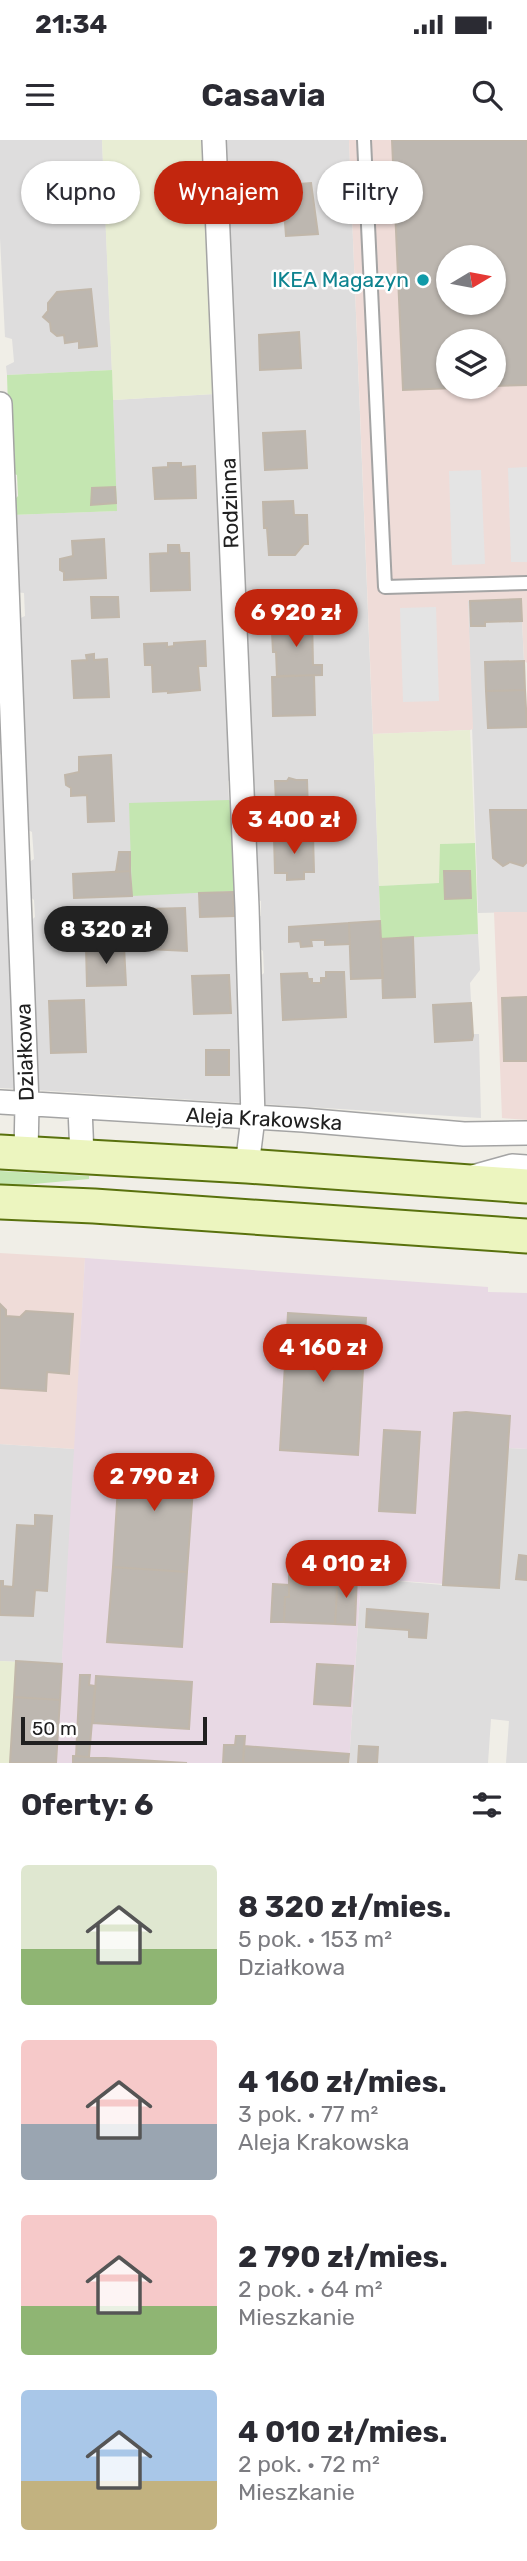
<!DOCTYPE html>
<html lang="pl">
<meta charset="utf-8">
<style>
:root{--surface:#fff;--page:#f7f7f7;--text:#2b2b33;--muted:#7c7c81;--accent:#c2260e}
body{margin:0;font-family:Rubik,sans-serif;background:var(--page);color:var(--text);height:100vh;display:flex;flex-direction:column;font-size:26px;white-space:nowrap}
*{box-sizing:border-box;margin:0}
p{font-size:23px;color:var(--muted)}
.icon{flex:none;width:38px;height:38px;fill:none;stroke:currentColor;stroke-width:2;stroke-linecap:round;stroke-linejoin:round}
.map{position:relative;height:1623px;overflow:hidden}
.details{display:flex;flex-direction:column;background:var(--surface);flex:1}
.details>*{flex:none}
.top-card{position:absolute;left:21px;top:21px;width:486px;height:63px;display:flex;gap:14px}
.needle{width:46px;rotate:80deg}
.tools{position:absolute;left:436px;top:105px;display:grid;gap:14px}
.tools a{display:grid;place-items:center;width:70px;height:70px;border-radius:50%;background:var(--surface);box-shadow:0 2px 5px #0004;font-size:35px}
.scale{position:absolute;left:21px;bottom:18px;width:186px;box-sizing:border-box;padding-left:7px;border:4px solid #202020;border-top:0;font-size:19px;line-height:24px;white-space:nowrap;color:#202020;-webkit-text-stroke:5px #fff;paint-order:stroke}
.price{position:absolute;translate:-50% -60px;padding:0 16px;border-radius:24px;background:var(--accent);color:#fff;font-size:23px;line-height:46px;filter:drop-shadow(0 2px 4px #0008)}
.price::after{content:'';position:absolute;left:50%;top:42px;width:21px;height:16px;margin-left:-10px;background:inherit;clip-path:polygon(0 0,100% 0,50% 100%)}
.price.current{background:#222;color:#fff}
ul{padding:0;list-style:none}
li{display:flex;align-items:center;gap:21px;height:175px;padding:0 21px}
li span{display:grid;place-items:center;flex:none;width:196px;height:140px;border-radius:7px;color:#555}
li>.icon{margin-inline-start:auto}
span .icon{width:84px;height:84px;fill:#fffc;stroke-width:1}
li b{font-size:30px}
h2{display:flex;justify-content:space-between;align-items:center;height:84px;padding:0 21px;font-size:30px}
.pill{padding:0 24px;border-radius:32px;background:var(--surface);box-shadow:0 2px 5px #0004;font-size:24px;line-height:63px}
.pill.current{background:var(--accent);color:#fff}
.status{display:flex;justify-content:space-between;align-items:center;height:49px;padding:0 35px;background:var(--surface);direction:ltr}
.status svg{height:19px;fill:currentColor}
header{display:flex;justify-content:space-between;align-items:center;height:91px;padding:0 21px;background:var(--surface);font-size:32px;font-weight:700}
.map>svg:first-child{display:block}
</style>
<div class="status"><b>21:34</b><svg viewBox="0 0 49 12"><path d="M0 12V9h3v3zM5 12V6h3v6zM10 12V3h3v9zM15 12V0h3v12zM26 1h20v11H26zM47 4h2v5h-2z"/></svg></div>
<header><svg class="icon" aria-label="menu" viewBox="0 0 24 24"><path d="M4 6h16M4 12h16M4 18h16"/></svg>Casavia<svg class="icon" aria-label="search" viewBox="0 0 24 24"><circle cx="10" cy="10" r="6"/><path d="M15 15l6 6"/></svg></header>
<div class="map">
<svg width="527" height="1623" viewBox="0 0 527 1623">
<rect width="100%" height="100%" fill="#f0eee7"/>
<path fill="#dedddd" d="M0,0H102L112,230L7,235L6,226L14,222L12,199L5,197L0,98Z
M223,0H349L381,798L478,794L480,830L470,843L473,894H479L481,978L262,964L258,838L264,833L263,811L257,806L256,777L261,776V761L256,759L254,698L257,689V672L252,666Z
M214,254L224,424L220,429V448L225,455L233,637L228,641L229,660L233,663L243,963L34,950L27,784L35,777L34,760L25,752L23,726L34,719L32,692L22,687L14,481L25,476L24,453L14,452L11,375L116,371L113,260Z
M521,459L527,586V772L478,773L468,461Z
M0,525L6,604L0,615L2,636L9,646L12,765L7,771V787L13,794L19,949L0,948Z
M0,1304L75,1309L62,1524L0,1521Z
M508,1308L527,1309V1623H506L509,1581L491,1579L488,1623H349L361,1438L443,1445Z"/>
<path fill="#efdcd8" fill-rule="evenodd" d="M349,0H527V523L524,521L521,459L468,461L473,589L470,590L373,594ZM448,117H494V163H448ZM448,201H494V247H448Z
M494,772H527V980L502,978Z
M0,1113L85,1118L75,1309L0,1304Z"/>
<path fill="#e8d9e4" d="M85,1118L488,1147V1152L527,1153V1309L508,1308L499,1448L361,1438L349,1623H56Z"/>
<path fill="#e8edd4" d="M102,0H203L214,254L113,260Z
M470,590L475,703L440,704V743L379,746L373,594Z
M0,1521L62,1524L56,1623H0Z"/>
<path fill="#c4e6b1" d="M112,230L117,371L11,375L10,365L18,356L17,335L10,332L7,235Z
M229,660L233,663L237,751L132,756L129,663Z
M475,703L478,794L381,799L379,746L439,743L440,704Z
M0,1031L89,1036V1039L0,1047Z"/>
<path fill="#e4e4e4" d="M527,327V422H511L508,328Z
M481,330L485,424L452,425L449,331Z
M436,467L439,561L403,562L400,468Z"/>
<path fill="#bdb7b0" stroke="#c1b7aa" stroke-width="2" fill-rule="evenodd" d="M392,0H527V245L494,246V201H448V247H483L403,250ZM448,117H494V163H448Z
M311,43L318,94L286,96L284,70H275L273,46Z
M91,149L97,206L79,208V201L65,203L64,195L57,196L51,191L50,183L43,177L48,171V163L57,152Z
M299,192L301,228L260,230L259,195Z
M305,291L307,328L265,330L263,293Z
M168,323H181V327L195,326L196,358L155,359L153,328L168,327Z
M115,347L116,363L91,365L92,348Z
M293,361L294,375H307L308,404H304L295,415H269L267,388H264L263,362Z
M104,399L106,438L64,440V432L60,430V419L73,416L72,401Z
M168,405H179L180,413H189L190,450L151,451L150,414L168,413Z
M91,457H118L119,477L92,478Z
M521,459L522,481L485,482V486H471L470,461Z
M312,477L313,525H322V535L277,536L276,512H273L272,492H289V478Z
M205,501L206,526H198L200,550L168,553V551L153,552L152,525H145L144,504L167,503V507L174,506V503Z
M94,514V520L107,519L109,557L74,558L72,521L87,520L86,515Z
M524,521L525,550L486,551L485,522Z
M314,535L315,575L273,576L272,537Z
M525,550L527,587L488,588L486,551Z
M111,615L114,681L88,682L87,655L71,656V648L66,645L65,635L79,632V617Z
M289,638L296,640H307L308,671H300L301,683L277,684L275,641H287Z
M490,670H527V722L523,726L510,722L503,726L493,718Z
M313,695L314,732H304V739L287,740V733H275L274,697Z
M119,712H130V731L116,732Z
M130,731L132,756L74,758L73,734Z
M444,731H470L471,758L445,759Z
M233,752L234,776L200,777L199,753Z
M185,768L187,811L148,809L147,769Z
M380,781L383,838L351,839L349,783Z
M349,783L350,804L325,805V800H311L312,806L301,807L300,801L289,802V787Z
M413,797L415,857L383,858L381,799Z
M124,806L126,845L87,846L86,807Z
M326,832H344L346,877L283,880L281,834L307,833L308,839H312V843H321V838H326Z
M229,835L231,873L194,874L192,836Z
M527,857V921H504L502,858Z
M84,860L86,912L51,913L49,861Z
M471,863L473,896L472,900L435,902L433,865Z
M206,910H229V935H206Z
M0,1164L6,1170V1176L20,1177L26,1171L73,1174L69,1234L47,1232L46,1251L0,1248Z
M288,1173L366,1178L358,1315L280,1310Z
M466,1272L510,1276L499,1448L443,1445L454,1273Z
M384,1290L420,1292L415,1373L379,1371Z
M120,1314L195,1320L187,1432L113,1427Z
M35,1375L52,1376L47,1451L35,1450L33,1476L0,1475V1441H3V1446L13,1447L17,1385L35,1386Z
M519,1415L527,1416V1440L516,1439Z
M113,1427L187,1432L182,1507L107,1502Z
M313,1433L338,1434L335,1484L284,1482L285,1457H289V1435L313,1436Z
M338,1434L357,1435L355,1485L335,1484Z
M273,1444L289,1445V1457H285L284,1482H271Z
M367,1469L428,1474L426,1498L409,1497V1490L366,1487Z
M16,1521L62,1524L60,1560L14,1557Z
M317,1524L353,1526L350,1566L314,1564Z
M80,1535H90L89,1545L95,1546L89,1617L76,1616Z
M96,1536L192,1542L189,1589L93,1583Z
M14,1557L60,1560L56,1623H10Z
M236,1596H245L243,1623H223L224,1605H235Z
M244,1606L349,1614L348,1623H243Z
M359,1606L378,1607L377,1623H358Z
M73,1616L187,1623H73Z"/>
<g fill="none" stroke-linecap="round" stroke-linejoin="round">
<defs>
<path id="lane" d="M364,0L385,447L527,443"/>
<path id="street" d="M214,0L247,767L253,978L247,1026
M0,264L27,964L26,1014
M0,962L303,980L464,994L527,993
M80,968L82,1016
M476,1036L512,1026L527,1027"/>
<path id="secondary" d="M0,1012L247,1026L527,1046
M0,1062L94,1066L527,1096"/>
</defs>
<use href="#lane" stroke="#a4a4a4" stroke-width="16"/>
<use href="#street" stroke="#a4a4a4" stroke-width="26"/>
<use href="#secondary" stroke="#59710d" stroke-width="37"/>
<use href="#lane" stroke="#fff" stroke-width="12"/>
<use href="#street" stroke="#fff" stroke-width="23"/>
<use href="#secondary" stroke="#ecf5bf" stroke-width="33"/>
</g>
<circle fill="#0f9aa8" stroke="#fff" stroke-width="2.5" cx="423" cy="140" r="7"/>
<g text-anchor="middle" stroke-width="5" stroke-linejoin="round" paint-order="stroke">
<g font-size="21" fill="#0d838f" stroke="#fff" text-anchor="end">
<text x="409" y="147">IKEA Magazyn</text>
</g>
<g font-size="21" fill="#202020" stroke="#fff">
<text transform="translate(230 363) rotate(-92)" y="7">Rodzinna</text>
<text transform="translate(25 912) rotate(-92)" y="7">Działkowa</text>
<text transform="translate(264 979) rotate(3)" y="7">Aleja Krakowska</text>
</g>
</g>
</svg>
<div class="tools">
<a><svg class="needle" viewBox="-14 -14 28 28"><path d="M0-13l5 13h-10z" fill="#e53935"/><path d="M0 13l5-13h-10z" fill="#7c7c81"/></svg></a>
<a><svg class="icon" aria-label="layers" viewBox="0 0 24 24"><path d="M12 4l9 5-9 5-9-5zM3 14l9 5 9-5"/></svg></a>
</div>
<div class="scale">50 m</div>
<b class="price" style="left:296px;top:509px">6 920 zł</b>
<b class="price" style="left:294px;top:716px">3 400 zł</b>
<b class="price current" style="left:106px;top:826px">8 320 zł</b>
<b class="price" style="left:323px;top:1244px">4 160 zł</b>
<b class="price" style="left:154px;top:1373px">2 790 zł</b>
<b class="price" style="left:346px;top:1460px">4 010 zł</b>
<div class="top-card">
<a class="pill">Kupno</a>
<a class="pill current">Wynajem</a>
<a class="pill">Filtry</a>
</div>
</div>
<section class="details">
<h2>Oferty: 6<svg class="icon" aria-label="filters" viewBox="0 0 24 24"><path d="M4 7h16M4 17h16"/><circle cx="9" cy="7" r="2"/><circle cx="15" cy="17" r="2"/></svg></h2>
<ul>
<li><span style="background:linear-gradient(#dfe7d0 60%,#8fb573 0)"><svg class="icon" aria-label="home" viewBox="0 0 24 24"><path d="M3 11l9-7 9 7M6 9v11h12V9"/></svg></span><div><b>8 320 zł/mies.</b><p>5 pok. · 153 m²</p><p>Działkowa</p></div></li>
<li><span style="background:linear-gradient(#f6c9c9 60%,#9aa5b1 0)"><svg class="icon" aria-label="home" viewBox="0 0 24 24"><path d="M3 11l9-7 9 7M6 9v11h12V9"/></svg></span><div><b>4 160 zł/mies.</b><p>3 pok. · 77 m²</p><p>Aleja Krakowska</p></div></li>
<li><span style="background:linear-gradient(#f6c9c9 65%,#8fb573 0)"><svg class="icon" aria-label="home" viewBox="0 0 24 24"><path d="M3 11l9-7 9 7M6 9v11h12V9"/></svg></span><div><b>2 790 zł/mies.</b><p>2 pok. · 64 m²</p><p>Mieszkanie</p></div></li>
<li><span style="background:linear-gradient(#a9c7e8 65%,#c2b280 0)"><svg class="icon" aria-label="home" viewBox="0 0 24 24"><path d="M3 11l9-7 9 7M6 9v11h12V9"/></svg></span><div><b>4 010 zł/mies.</b><p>2 pok. · 72 m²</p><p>Mieszkanie</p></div></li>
</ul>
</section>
